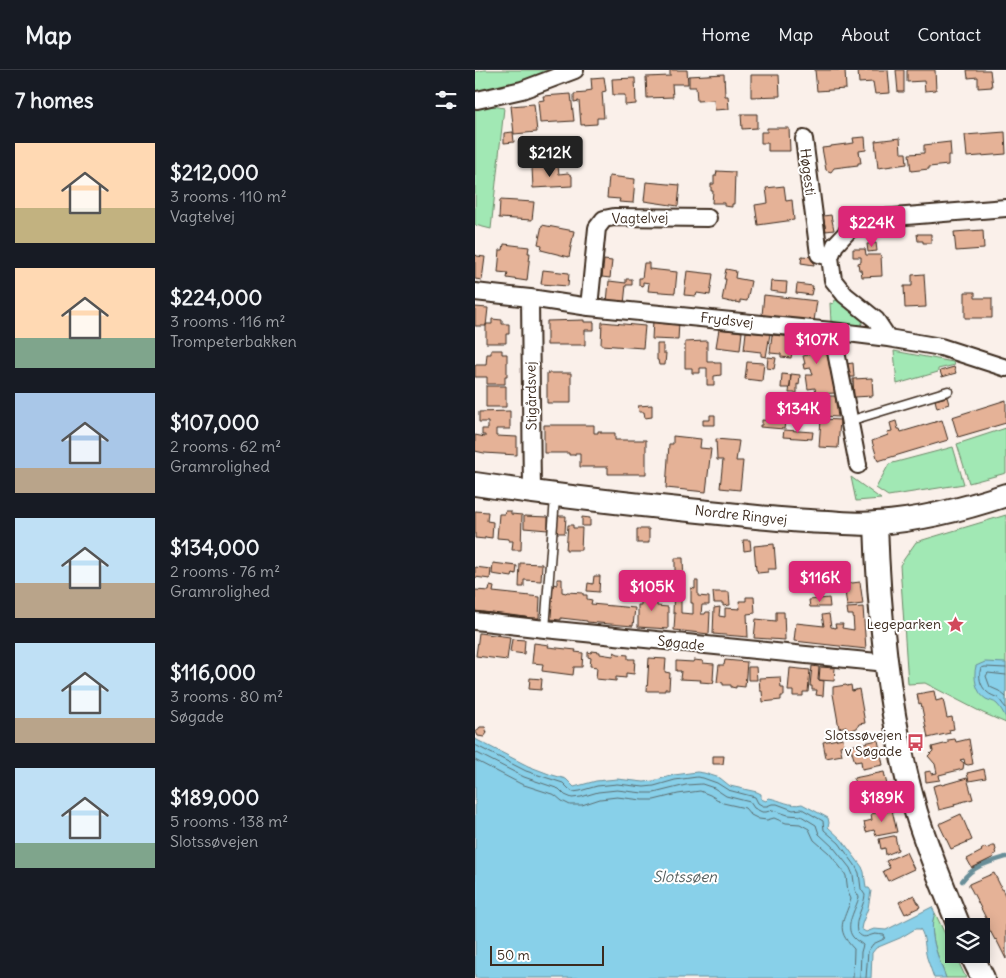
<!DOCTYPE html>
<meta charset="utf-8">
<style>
:root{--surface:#171b24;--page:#20242c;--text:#f1f3f6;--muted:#9ea1a6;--line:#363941;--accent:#db2777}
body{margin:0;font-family:Delius,sans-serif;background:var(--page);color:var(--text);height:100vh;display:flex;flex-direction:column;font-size:19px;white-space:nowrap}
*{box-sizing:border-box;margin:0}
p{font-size:16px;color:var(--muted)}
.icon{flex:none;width:28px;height:28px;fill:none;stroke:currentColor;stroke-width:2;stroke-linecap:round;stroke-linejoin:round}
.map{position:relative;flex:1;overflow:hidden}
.sheet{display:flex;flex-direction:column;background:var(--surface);width:475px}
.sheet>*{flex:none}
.controls{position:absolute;left:470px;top:848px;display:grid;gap:10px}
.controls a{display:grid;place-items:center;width:45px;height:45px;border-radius:0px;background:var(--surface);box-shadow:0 2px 12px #0003;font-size:25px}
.scale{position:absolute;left:15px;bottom:12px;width:114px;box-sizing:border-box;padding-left:5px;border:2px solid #3b2a1e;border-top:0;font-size:14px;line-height:18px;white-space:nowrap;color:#3b2a1e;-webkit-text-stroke:4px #fff;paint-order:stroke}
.price{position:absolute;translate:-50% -42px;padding:0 11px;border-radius:5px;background:var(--accent);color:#fff;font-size:16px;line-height:32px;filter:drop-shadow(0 1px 2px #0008)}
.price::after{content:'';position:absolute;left:50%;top:30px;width:15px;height:11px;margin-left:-8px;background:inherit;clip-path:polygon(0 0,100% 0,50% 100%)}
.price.active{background:#222;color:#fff}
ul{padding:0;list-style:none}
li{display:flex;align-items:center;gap:15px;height:125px;padding:0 15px}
li span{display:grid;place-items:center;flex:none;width:140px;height:100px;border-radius:0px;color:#555}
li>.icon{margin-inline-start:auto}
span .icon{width:60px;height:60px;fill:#fffc;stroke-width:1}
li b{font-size:21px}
h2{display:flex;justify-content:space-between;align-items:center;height:60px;padding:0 15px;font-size:21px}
header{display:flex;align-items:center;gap:30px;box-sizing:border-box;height:70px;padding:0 25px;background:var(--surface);border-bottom:1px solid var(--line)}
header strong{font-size:24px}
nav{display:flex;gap:28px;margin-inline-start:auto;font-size:18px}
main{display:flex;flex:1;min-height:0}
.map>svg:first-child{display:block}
</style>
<header>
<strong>Map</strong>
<nav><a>Home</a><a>Map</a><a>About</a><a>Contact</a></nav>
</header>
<main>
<section class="sheet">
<h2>7 homes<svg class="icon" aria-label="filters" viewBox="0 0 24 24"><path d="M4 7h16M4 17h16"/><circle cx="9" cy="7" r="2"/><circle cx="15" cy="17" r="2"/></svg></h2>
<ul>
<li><span style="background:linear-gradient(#ffd9b3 65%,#c2b280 0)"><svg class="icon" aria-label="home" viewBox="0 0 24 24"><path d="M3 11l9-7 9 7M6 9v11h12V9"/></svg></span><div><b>$212,000</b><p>3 rooms · 110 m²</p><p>Vagtelvej</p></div></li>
<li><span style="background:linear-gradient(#ffd9b3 70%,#7fa58c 0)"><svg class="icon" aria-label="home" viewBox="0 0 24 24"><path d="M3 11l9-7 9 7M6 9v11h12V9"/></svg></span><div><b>$224,000</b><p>3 rooms · 116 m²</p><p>Trompeterbakken</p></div></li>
<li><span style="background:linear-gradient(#a9c7e8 75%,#b9a48a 0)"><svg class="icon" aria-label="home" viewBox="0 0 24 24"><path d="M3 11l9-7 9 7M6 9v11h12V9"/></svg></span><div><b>$107,000</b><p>2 rooms · 62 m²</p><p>Gramrolighed</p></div></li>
<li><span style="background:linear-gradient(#bfe0f5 65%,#b9a48a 0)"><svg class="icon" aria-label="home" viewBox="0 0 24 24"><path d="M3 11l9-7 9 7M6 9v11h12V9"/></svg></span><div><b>$134,000</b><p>2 rooms · 76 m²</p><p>Gramrolighed</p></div></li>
<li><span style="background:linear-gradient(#bfe0f5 75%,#b9a48a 0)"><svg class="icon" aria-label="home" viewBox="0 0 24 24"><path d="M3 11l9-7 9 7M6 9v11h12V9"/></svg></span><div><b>$116,000</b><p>3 rooms · 80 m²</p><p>Søgade</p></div></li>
<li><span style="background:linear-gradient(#bfe0f5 75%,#7fa58c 0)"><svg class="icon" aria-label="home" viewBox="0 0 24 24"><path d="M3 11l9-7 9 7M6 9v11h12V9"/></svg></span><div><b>$189,000</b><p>5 rooms · 138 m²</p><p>Slotssøvejen</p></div></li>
</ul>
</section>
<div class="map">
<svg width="531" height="908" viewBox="0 0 531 908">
<rect width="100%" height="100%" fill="#faf0ea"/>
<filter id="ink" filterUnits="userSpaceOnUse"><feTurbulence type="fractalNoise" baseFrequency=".02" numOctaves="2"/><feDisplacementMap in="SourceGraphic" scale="10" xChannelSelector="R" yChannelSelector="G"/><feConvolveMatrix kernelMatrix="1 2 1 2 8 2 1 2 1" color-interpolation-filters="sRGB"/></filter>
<g filter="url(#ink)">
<path fill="#a1e8b4" stroke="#6e8969" d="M9,0H76L60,7L0,24V2Z
M6,34L29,38L16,159L0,155V35Z
M360,230L364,231L388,250L386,256L356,252L355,233L358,234Z
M419,281L478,292L480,295L463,299V302L422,314Z
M531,358V403L494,413L482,374Z
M478,377L489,414L413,426L401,418L414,394Z
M376,407L406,429L381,431Z
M531,445V653L508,643L450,613L433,614L425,495L441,472Z
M460,843L491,908H471C464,889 452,863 460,843Z"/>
<path fill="#88d0e9" stroke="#698e98" d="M510,592L531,593V648C529,644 526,638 522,634C519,631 515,631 511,629C501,623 498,607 501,596Z
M0,669L53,696L74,704L91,709L99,717L121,711L142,709L169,712L178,711L199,705L222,702L229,703L245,708L255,716L282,722L286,724V729L291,731L294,728C306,730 315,737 327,734L353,748L354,753L353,757L367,770L387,797L389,802L391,818H394L396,821L393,838L387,854L386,859L391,862L399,859L411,860L457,837L460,843C452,863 464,889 471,908H459C457,901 454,895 452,888C449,878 451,867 445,859H440L425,868L401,878L397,883L396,908H0Z"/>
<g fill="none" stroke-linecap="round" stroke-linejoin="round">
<path stroke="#5a6c6f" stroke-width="1" d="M531,598L510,597L506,598C503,606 505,616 512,622C515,625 519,626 523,628C526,631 528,635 531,638
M531,605L513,603L511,606L515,617L524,621L531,627
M0,675L51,701L88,713L94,719L98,722L105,721L122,716L142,714L169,717L179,716L200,710L222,707L228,708L242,713L253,720L280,727L283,733L288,736H292L297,734H302L318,740L327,739L348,751L349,760L364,773L380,795L384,803L386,819L390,825C389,837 379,849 382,862C389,870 391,866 400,864C403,864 406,865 409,865L410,867L409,869L398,874L393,881L391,908
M0,682L49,707L84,719L90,725L97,728L106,727L123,722L142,720L168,723H179L211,715L227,714L239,718L251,726L275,732L279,738L287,742H291L298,740L313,745L326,746L341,755L344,764L359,778L375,798L378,805L380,820L384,827C381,839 369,856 378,867C381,871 385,872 388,875L386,882L385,908
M0,690L46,714L80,725L87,731L95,735H107L125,729L142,727L167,730H179L203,724L225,721L235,725L248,733L270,738L276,745L284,749L292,750L299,748L311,753L325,754L334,759L339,770L354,783L369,802L371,806L373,822L376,829C369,852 359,858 379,879L378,908"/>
<path stroke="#698e98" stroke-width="4.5" d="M487,811C498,796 514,792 531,787"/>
</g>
<path fill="#e5b297" stroke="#3b2a1e" d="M195,0H212L213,14H197L198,27L172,28L171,7L195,6Z
M340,0H370L371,19L342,21Z
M390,0H413L415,23L400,24L398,12L384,13L383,1H390Z
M421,0H429V22H423Z
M432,0H460L461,20L450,21L449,11L432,12Z
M492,0H515L517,17L503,18V7L493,8Z
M249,4L250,26H253L254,39L240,40L239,30L222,31L221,17H214V6Z
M276,5H304L305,26L276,27Z
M129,7L131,21L127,22L129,48H122V54L106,55L104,31L99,32V24L111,23V21L117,20L116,8Z
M160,8L161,34L150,35V25H138L137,9Z
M96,24L99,51L65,53L63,31L69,30L68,26Z
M59,34L62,62L39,64L36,36Z
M266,44H282V58L267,59Z
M292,58H314L315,81H293V73H286V62H292Z
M38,62L39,72L29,73V63Z
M530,62L531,84L492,87L490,65Z
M390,67L391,80L384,81L386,93H383V95L359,98L356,102L351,100L347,78L356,77V76L379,73L378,68Z
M425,68L426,83H431L432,94L403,98L400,71Z
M475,72L476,85H473V95L454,97V99L436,101L434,84L449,83V75Z
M83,96L84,104L93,103L97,106V116L58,118L57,97Z
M242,101L260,102L259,134H257V137L249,136V133H237L238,121H236V114H239V106H241Z
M134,106L160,109L158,133L144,132L145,129L132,128Z
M171,112L205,115L203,136L169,131Z
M309,116L311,131L317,130L319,150L283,155L280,135L293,133L291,118Z
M25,130L59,132L57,150L24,148Z
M356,145L359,160L351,161L348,146Z
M67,155L99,161L94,187L66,180L67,175L63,174Z
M508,160L509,179L481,181L479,162Z
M442,164H456V173H448V171H443Z
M401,173L402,181L393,182L392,174Z
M29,174L54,177L53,183H55L52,211L32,208L33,203L23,202L25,180H28Z
M378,179H390L391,185H406L407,206L387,207L386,200H384L383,193L386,192V187H378Z
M0,184L2,186L10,187L7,210L0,209Z
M327,186L338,187L339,195L326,193Z
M129,190L137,191L135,208L127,207Z
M169,193H174V199L202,202L200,223L173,221L174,213L168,212V216L164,215V208H167Z
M251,199L261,201L260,208L276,211L272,231L265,230V233L260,232V233L247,230L251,209H249Z
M68,200L94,203L93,216L66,214Z
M212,201L238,204L235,225L222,223L221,226L209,225Z
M449,204L451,237L430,238L429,216H437V205Z
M151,209H157V215H151L149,234L132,232L134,211L151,213Z
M296,211L312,212L311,223L295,221Z
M322,214L338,216L336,225L321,223Z
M490,222H500V228H517V248H490Z
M289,225L342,231L339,251L287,245Z
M0,237L13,238L11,256H0Z
M17,249L27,250V254H34V264H31V273H11V254H17Z
M109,250V252H119V260H110V275H72V251Z
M178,250L204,252L203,270L177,269Z
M127,252L170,256L168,278L126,275Z
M244,259L267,262L265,280L241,277Z
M271,262L295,264L291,287L286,286V282L269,280Z
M297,265L320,267L316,288L306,287V284L295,283Z
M322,268L325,269V268L347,269L350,274L360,323L341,324L340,318L333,319L331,305H338L336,298L329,299L328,294H330L328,286L333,285L332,281L324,280V279L321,278Z
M230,271H232V292H239V293H246V305L239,306V315H232V298H225V303H217V298H210V272Z
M182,274H188V283H191L190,295H184L183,290H182Z
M16,280H27V284H32V306H30V314H12V307H0V295H11L12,284H16Z
M293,287L301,288L299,299L292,298Z
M272,292L289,293L287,311L270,309Z
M378,293L379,307H371V294Z
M479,297L481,303L467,307L465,301Z
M72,303H96V333H72Z
M307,304L316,305L315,318H306Z
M316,304L325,305L324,315L322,314V323H314Z
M397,308L398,326L379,327L378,309Z
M11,316H31V337H11Z
M342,326H360L363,347L344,346Z
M472,327L474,334L462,338L460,330Z
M531,330V353L483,367L477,347Z
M177,335V347L170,348L169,342H164L163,336Z
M323,340H340V347H323Z
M35,341V359H21V366L42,367V385L9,383L0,381V365L10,367V365H7V359H13V352H4V342Z
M235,345H240V355H228V350H235Z
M346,349L365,350L363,378L344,377Z
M287,350L310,352L309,359L285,357V355H287Z
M467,350L473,370L403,391L397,371L413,365L412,362L417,361L415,353L421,351L423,359H425L426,362Z
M69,355H119V363H123V361H126V363H140V370H171V404H133V397H105V383H100V385H94V383H69Z
M309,360L338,362L337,369L308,367Z
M198,366L226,369L225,378L236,379L231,422L191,418L194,374H198Z
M241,369L264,371L261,391H268L265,420L245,418L248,390H242Z
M0,441L13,442L12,451L18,452L17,468L10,467V469L0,468Z
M30,441H36V444L47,445L46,480H37L38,471H34V469L22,468L24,444H29Z
M49,446L73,447V460L49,458Z
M82,446H91L90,463H81Z
M107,447L115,448V456H107Z
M93,455H98V458H107L106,480H91Z
M162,459H174V473H162Z
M268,470H275L276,480L269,481Z
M299,474L301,499H293V502L283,503L282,500H281L279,476Z
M200,488H208L209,516H205V523H206V543L218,544V533H216V518L220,519V511H223V526L234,527V535H227L226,544H230L231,542H235L234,564L199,560L200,543H198L199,517H200Z
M18,493L42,496L41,504L38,503L37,507L17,504Z
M45,493L67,494L66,511L49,510V517H44Z
M0,497L16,499L15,509L0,507Z
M119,506H125L124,522L112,521L113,513L118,514Z
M82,509H87V522L91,523L92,522L108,523V525H112V529L117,530L116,534L160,538L158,556L112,552V551L86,548V550L75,549L78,514L82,515Z
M385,512L388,534L372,536L369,514Z
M15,516L19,517L18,522L65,527L64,548H53L51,547L0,541V520L14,521Z
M166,521H182V536L193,537V559L163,557V535H166Z
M238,522H254L255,535L248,536V533H239Z
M271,527H279L280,543L272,544L273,567L238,564L239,538L245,537L244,546L250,547V538L265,539L264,531H271Z
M354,528L355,537H335L334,530Z
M388,537L391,579L319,571L321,553L349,556L347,545L354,544L356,557L361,558L360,554H368L367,558L379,560L378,545H373L372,538Z
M301,542H309L310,570L279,568L281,549L301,551Z
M4,563L35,567L32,590L1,586Z
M37,569L50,570L49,584L35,582Z
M59,573L74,575L73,577L101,580L100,582L108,583L107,597H99L98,605L67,601L68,594L57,593Z
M117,581L125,582V584L138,586L139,582L143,584L153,585V589H160L159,604L151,603V608L141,607V611L121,609L122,597L115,596L116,588L113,587V582L116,583Z
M174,588L191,589L190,602L195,603L194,619H190V621H172Z
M219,590L228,591V593L239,594L238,610H239L238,613L225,612L226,610L205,609L206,601H201V591L218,592Z
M250,590L272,592L270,617L261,616V618L256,617V615H248V613L242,612L244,595H249Z
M337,596L344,597L343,610L349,611L348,626L341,625L342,620H337V616H335Z
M273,597H281L282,610H273Z
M345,597L360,598L359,611L344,610Z
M315,598L335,600L333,622H328V626H318V621H313Z
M305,607L306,618H309V626H306V630L288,632L287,621H285L284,608Z
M55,608L67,609L66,620L54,619Z
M371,615L372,616L376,615L377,621L384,619L390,653L384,654L382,658L377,660H374L371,656L364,658L358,624V617Z
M459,621L461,631L468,629L472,648L477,647L479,659L474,660L475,663L453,668L446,633L444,634L442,624Z
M5,657H10L12,663L9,667L3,666L1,662Z
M368,668L369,675L365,676L367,685L351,688L348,672Z
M480,669L481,672L494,669L498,694L493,695L490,694L489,689L485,690L489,693L488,699L464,705L465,710L451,712L450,702L456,701V704L462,703L460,694L453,686L458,681L457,677L473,673V670Z
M403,670L408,695L387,699L386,691L380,692L375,676Z
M238,686H249L248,694H238Z
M509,699L511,708L494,711L492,703Z
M409,702L416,732L415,733V736L407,737L406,734L401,735L399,739L393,735L395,731L394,727L388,728L386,719L392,718V714L380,716L379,708Z
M492,708L498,729L479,734L480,736L464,740L458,716L466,714L467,715Z
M417,740L422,762L401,766L399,760L391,762L389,752L397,750L396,744Z
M486,744L497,770L476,779L464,754Z
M418,766H420L423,780L411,785L410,778L406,779L404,769Z
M517,776H520L521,780L520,781L521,784L518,785L519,787L497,798L492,789L507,781L506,780L510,777L511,779Z
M431,782L439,799L413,811L408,801L415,798L411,791Z
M519,803L531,827V889L521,869L520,870L511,853L513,852L496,819L494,816V814Z
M439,825L445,837L430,844L424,832Z"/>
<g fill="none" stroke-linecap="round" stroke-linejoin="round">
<defs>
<path id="lane" d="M374,351L473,321
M70,559L80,428"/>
<path id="street" d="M2,30L47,20L100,0
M329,69L344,184L355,187
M0,222L55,228L114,237L357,261L413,268L466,277L531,298
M55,228L57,423
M114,237L122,158L129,149L139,147L233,148
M357,261L383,395
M413,268L401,250L370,225L358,210L355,187L360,175L374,160L394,149L531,138
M0,551L70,559L412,593"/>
<path id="secondary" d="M0,414C81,426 162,435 244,443C280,447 316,451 353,452C369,453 386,455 402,453C446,450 489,439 531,425
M401,454C404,550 414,649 441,742C453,781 469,819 484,856
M496,884L508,908"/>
</defs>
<use href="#lane" stroke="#3b2a1e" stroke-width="11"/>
<use href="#street" stroke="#3b2a1e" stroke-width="20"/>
<use href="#secondary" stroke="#3b2a1e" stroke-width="26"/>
<use href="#lane" stroke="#fff" stroke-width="8"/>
<use href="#street" stroke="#fff" stroke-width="16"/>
<use href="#secondary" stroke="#fff" stroke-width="22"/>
</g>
</g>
<defs>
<symbol id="sight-bare" viewBox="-9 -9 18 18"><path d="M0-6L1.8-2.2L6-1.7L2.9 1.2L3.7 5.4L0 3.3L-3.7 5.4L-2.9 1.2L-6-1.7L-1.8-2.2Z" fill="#d1495b" stroke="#fff" stroke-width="2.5" paint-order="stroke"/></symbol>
<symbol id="bus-bare" viewBox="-9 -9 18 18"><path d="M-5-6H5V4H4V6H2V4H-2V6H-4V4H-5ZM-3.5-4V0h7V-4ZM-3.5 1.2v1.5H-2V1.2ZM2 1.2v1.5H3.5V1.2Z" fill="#d1495b" stroke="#fff" stroke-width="2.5" paint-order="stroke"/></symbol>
</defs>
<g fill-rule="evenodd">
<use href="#sight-bare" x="468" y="542" width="25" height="25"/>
<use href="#bus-bare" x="428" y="660" width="25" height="25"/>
</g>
<g text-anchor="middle" stroke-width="4" stroke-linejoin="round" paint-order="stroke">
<g font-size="14" fill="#3b2a1e" stroke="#fff">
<text transform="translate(333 102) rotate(83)" y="5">Høgesti</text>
<text transform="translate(165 148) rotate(-1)" y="5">Vagtelvej</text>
<text transform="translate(252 250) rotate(6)" y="5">Frydsvej</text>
<text transform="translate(56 326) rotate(-91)" y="5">Stigårdsvej</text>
<text transform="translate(266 445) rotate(6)" y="5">Nordre Ringvej</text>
<text transform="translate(206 573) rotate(6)" y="5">Søgade</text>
</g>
<g font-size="14" fill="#3b2a1e" stroke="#fff" text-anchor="end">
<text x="466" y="559">Legeparken</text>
<text x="427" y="670">Slotssøvejen<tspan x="427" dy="16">v Søgade</tspan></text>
</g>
<g font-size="15" font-style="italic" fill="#525c5b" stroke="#fff">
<text x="210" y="812">Slotssøen</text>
</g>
</g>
</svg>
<div class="controls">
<a><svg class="icon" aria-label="layers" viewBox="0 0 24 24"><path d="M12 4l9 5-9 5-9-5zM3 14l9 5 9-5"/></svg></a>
</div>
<div class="scale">50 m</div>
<b class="price active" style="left:75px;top:108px">$212K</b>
<b class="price" style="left:397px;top:178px">$224K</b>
<b class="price" style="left:342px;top:295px">$107K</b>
<b class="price" style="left:323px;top:364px">$134K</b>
<b class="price" style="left:345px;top:533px">$116K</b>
<b class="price" style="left:177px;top:542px">$105K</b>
<b class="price" style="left:407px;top:753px">$189K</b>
</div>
</main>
